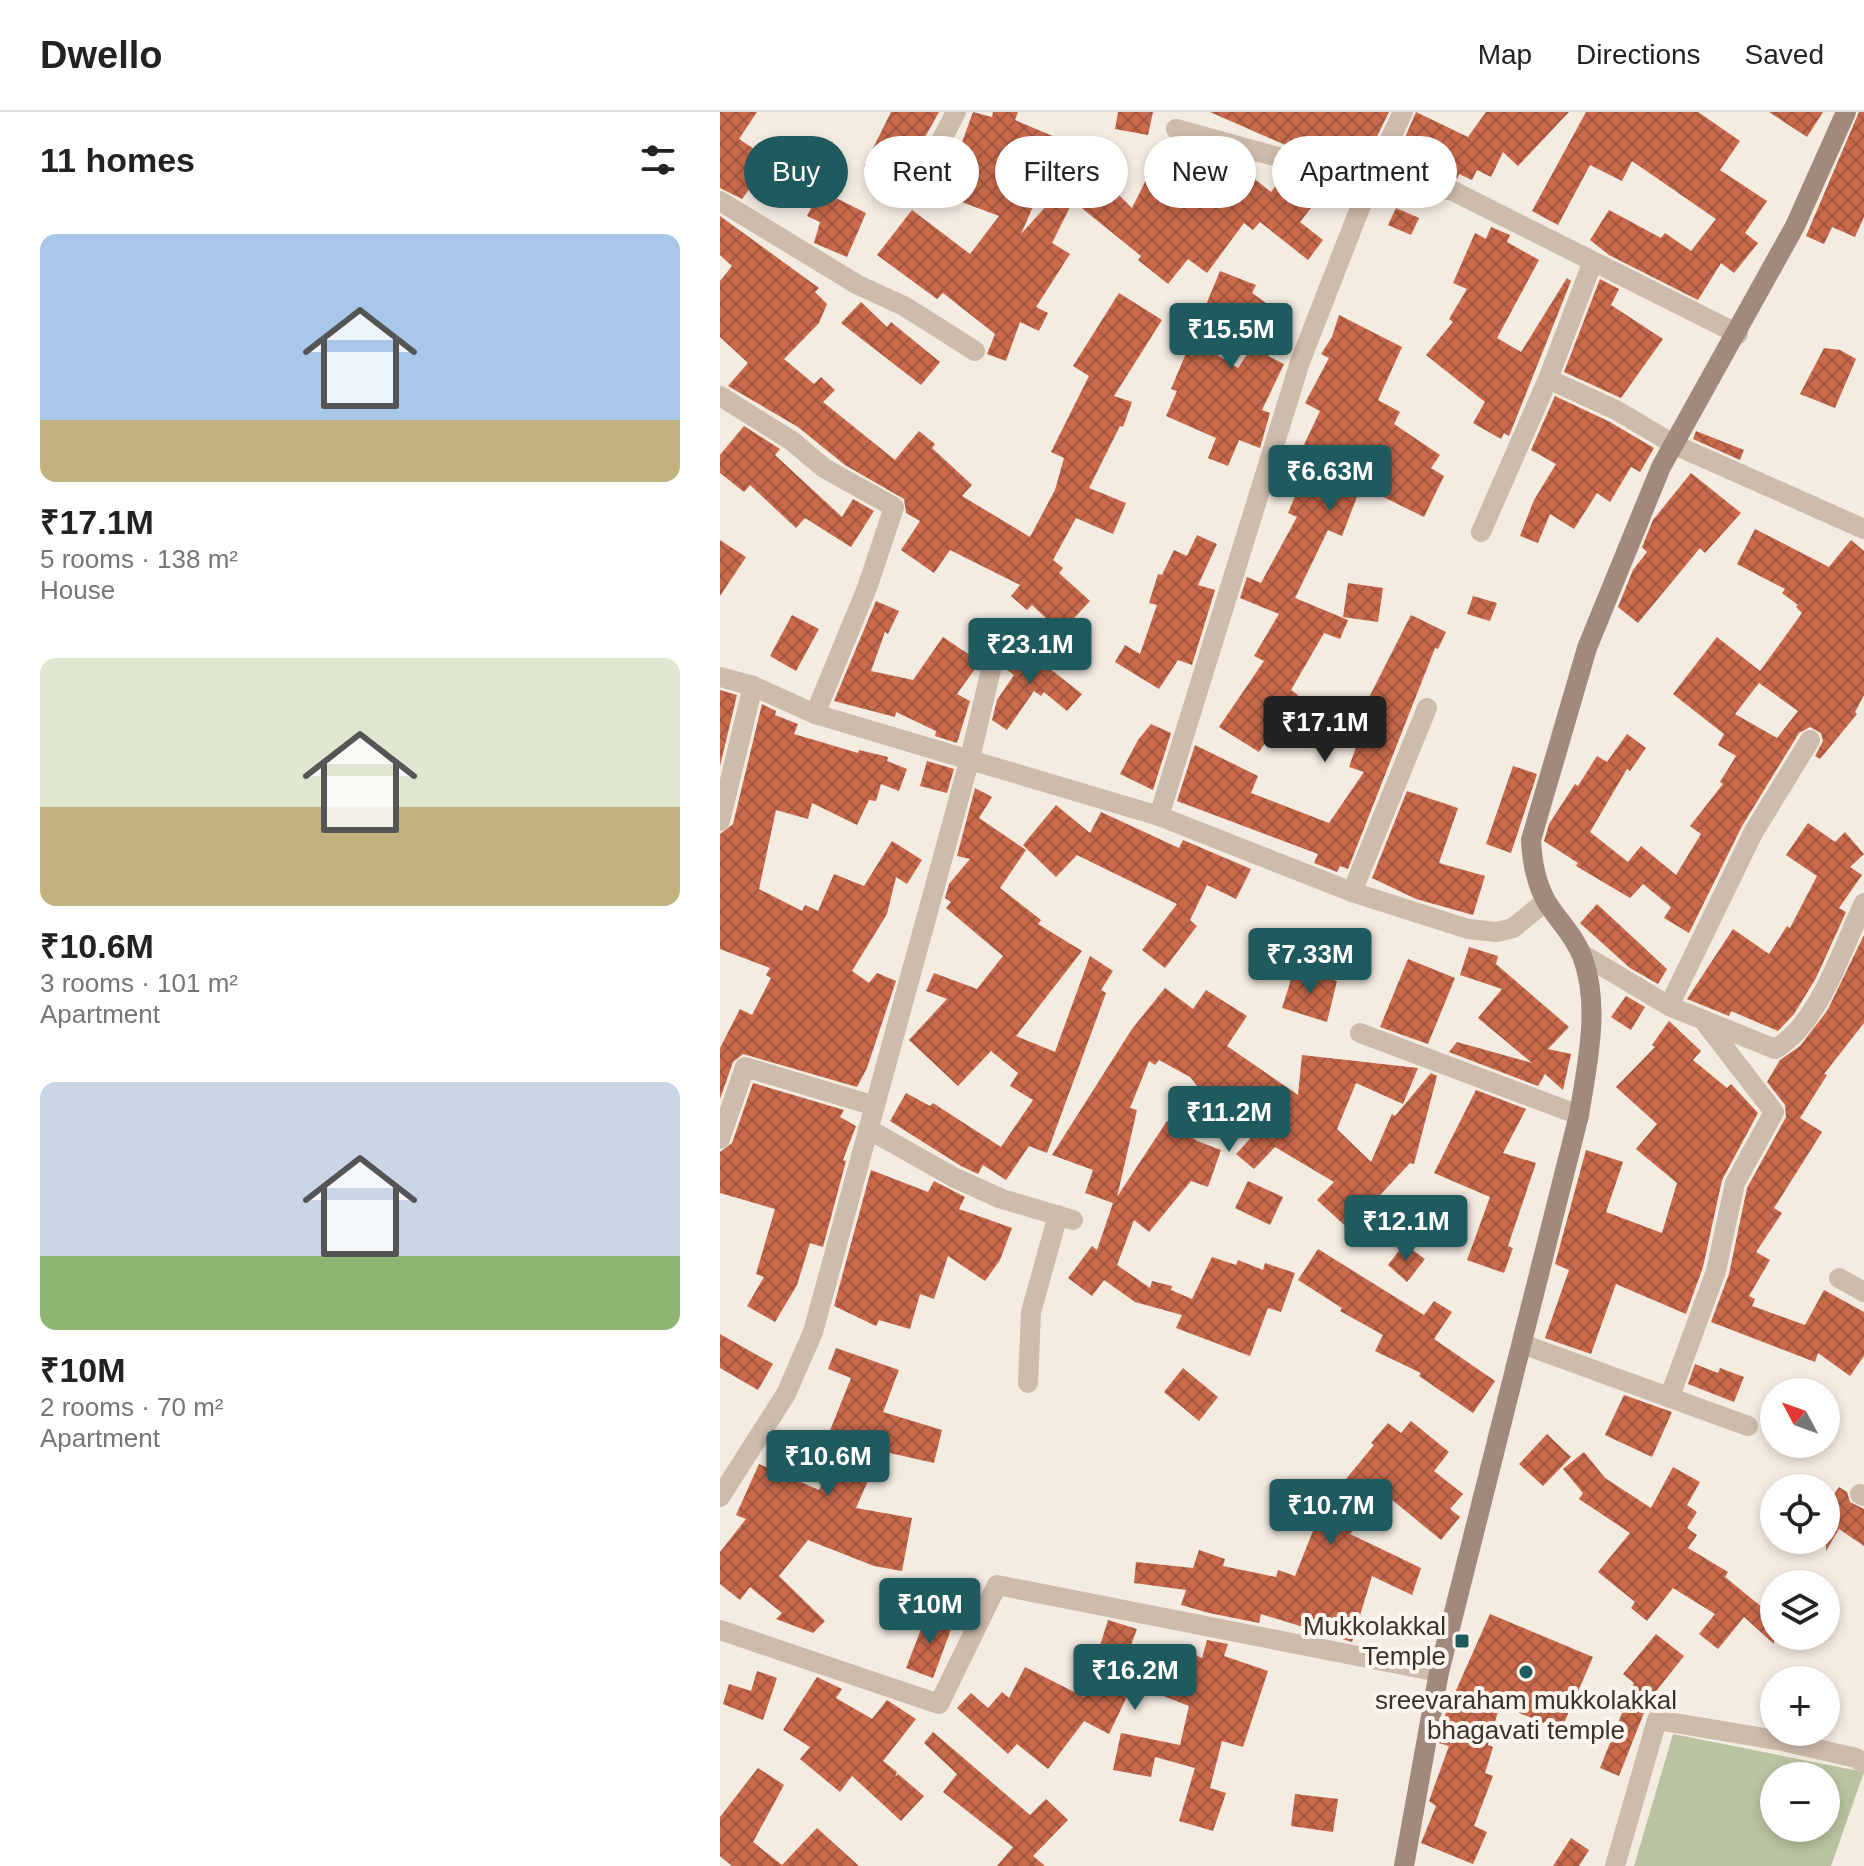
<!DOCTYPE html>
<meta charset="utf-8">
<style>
:root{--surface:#fff;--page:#f2f2f2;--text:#222;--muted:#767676;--line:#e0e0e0;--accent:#1f5a5e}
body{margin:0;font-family:Arial,sans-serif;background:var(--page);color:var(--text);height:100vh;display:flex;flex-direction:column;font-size:30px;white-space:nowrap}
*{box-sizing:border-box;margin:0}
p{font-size:26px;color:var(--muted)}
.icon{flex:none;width:44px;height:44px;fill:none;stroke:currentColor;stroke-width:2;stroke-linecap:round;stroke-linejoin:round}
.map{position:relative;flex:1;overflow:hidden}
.details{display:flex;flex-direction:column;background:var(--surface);width:720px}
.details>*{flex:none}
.top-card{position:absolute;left:24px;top:24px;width:760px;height:72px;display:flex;gap:16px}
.needle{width:52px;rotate:311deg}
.fabs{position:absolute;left:1040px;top:1266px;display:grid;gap:16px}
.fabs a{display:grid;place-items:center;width:80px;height:80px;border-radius:50%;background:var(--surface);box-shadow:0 4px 12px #0003;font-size:40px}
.price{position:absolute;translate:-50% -68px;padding:0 18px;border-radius:8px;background:var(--accent);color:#fff;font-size:26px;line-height:52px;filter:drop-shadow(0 2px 4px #0008)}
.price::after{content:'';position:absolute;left:50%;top:48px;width:24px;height:18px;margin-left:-12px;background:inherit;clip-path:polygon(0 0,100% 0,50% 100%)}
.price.active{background:#222;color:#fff}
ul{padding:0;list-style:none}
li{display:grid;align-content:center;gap:16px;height:424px;padding:0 40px}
li span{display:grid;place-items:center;height:248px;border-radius:16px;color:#555}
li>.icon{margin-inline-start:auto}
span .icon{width:144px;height:144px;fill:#fffc;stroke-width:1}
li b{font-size:34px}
h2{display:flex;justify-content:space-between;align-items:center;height:96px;padding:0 40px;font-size:34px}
.pill{padding:0 28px;border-radius:36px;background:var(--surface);box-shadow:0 4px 12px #0003;font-size:28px;line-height:72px}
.pill.active{background:var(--accent);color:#fff}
header{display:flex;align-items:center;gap:48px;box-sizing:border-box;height:112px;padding:0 40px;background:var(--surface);border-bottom:2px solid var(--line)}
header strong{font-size:38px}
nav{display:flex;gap:44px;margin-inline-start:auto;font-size:28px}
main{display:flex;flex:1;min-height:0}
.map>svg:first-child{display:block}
</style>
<header>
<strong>Dwello</strong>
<nav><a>Map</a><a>Directions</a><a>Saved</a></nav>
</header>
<main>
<section class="details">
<h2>11 homes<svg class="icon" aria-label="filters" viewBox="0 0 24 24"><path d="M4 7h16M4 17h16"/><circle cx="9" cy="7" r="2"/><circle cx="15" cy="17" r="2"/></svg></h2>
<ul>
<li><span style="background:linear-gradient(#a9c7e8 75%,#c2b280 0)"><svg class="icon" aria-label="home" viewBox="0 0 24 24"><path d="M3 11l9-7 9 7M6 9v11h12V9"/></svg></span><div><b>₹17.1M</b><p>5 rooms · 138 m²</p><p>House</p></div></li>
<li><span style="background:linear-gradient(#dfe7d0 60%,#c2b280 0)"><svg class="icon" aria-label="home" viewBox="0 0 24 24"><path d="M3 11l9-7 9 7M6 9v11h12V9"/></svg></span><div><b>₹10.6M</b><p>3 rooms · 101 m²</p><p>Apartment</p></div></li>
<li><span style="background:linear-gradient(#c9d6e8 70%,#8fb573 0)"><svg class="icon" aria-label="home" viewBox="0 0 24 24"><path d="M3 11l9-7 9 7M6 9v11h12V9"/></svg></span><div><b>₹10M</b><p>2 rooms · 70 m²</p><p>Apartment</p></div></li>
</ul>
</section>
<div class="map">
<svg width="1144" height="1754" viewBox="0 0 1144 1754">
<defs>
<pattern id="building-cross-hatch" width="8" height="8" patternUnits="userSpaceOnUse" patternTransform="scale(2)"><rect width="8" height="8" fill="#c8694b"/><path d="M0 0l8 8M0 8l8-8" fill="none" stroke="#a4573f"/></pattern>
</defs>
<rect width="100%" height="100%" fill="#f4ebe1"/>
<path fill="#b8c4a0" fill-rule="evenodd" d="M953,1622L1144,1660L1111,1754H914ZM1054,1664H1106V1716H1054Z"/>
<path fill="url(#building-cross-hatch)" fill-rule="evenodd" d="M0,0H37L19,27L51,48L22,87L0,76Z
M171,0H219L181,68L144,54Z
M253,0L272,5L273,0H298L295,8L342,28L301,122L366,50L412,96L444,32L488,54L498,42L506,44L551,80L566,61L580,65L602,82L580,110L603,128L588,148L540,110L533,118L524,111L487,161L468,147L448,172L418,148L421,144L353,89L332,131L350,142L316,195L328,201L319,219L300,210L286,249L267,242L275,222L223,181L217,187L157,143L192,98L250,142L279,104L223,83Z
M398,0H433L428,23L395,17Z
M490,0H669L644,51L570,35Z
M696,0L748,25L766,0H849L798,54L783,40L771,65L757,58L752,68L739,62L737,67L721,61L717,63L677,44Z
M866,0H978L1020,29L1000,58L1047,89L1025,121L1038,131L1014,161L1001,151L978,188L889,143L870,128L889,98L941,126L945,121L971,139L996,107L912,49L902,69L870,53L838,113L812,99Z
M1049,0H1103L1087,25Z
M1139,0H1144V105L1135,125L1112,115L1104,132L1086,124Z
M100,78L146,101L127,145L94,131L100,110L87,104Z
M676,96L699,106L691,123L668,113Z
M0,104L99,176L95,180L107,192L99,211L64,247L94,272L101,265L115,278L103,290L175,348L199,319L215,332L212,336L252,373L242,384L310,425L335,378L344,346L331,340L369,264L353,254L399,181L442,208L394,284L412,290L403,315L400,314L369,376L406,391L393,422L356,406L333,448L343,456L339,461L370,489L341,520L312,493L307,498L291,484L300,473L230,438L214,461L181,438L200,409L186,401L184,387L125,353L78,315L8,274L28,251L0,225V169L12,154L0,143Z
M771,115L790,123L787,130L819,148L777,226L801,240L847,166L851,169L789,324L784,321L781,327L753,311L765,290L706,243L733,210L729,207L747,177L733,171L755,121L766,127Z
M500,159L536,173L532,181L573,210L548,244L564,252L542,298L550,301L540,336L519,328L508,354L488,346L496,326L446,304L457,279L451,277L472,227L518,256L530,238L483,200Z
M880,167L899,177L891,193L943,227L901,286L844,260Z
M141,190L167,215L171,210L220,250L201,273L121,211Z
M619,203L682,235L658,288L680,300L674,312L720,343L711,356L724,364L704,405L641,374L622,424L608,418L575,486L628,508L620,527L604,521L571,578L578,583L539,640L499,615L544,549L534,544L559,502L520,486L527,465L541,471L577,405L568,401L593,342L582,337L600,299L585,291L609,246L601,242L612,225Z
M1104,236L1120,238L1136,247L1115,296L1080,282Z
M835,284L890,310L934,336L920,360L911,355L890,390L877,381L854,417L830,402L818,431L800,424L814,388L836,352L811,338Z
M24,314L60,337L55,343L122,405L133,387L154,399L131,435L85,406L76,416L30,373L24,380L0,361V343Z
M976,319L1024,338L1020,348L973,327Z
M971,361L1021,401L985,441L980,436L918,511L898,495L913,458L927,440L922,435L933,408Z
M1035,417L1109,455L1131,428L1144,439V583L1135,600L1137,602L1100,647L1095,644L1103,629L1101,621L1090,615L1079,621L1022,714L969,821L944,806L951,795L923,772L910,786L856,754L858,751L824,729L829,712L855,672L858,674L877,644L887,650L907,622L926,636L910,659L907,657L870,720L908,750L921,734L956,763L981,722L970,714L1003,672L1000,670L1016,644L998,633L1004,622L953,582L997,525L1040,559L1082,501L1076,495L1078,493L1062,481L1065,477L1017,452ZM1039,571L1078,599L1057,626L1015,602Z
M477,423L497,432L478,473L495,478L472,553L458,548L439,577L395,550L405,533L420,542L437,493L429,491L438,462L442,463L454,438L467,444Z
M0,428L26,445L0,484Z
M628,471L663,476L658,510L623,505Z
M753,484L777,491L770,509L747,502Z
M156,489L179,499L168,522L165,520L151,559L193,568L223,525L260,550L237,582L250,589L237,631L215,624L216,619L176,600L175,605L114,589Z
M72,503L99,517L76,559L50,544Z
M691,503L726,520L718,537L715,536L628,757L620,754L617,760L594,751L598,742L457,689L475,633L538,664L531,681L609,711L644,660L629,655L645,609L638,607Z
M292,527L362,582L347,599L324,580L321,584L314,579L287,618L272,608L277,588L294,563L285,556Z
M0,578L17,583L0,654Z
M42,592L56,599L55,603L78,612L74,622L138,641L139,638L168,645L167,649L187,657L179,679L161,672L156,689L149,688L137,713L92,691L88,707L56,698L39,777L82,799L85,793L98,799L114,762L144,774L172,729L202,748L187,772L176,765L167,802L132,859L149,871L157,861L176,869L147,956L137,975L23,942L13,950L0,987V936L20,897L32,903L51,866L46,863L50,856L0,837V722L13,712Z
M431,612L451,621L433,678L400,662L418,628Z
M207,649L234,657L227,681L200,674Z
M793,654L817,662L791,741L766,732Z
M255,676L272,685L259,706L306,738L280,776L321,808L318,812L362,839L296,924L335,940L370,844L393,859L381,878L386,881L327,1041L309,1034L286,1068L263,1053L258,1062L241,1054L170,1009L186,981L210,994L213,991L281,1035L313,988L290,974L298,961L271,939L238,974L189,928L227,887L206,879L214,861L257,877L283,844L226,796L231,790L225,786L229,772L250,747L237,744Z
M687,679L738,696L719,751L765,764L753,803L696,787L652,766Z
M336,693L370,721L381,700L459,736L463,728L531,757L516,787L487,773L470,808L477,814L445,856L422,838L457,792L357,743L336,765L303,733Z
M1088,711L1115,730L1125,720L1144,742L1130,755L1142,763L1119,796L1126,800L1096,866L1074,902L1058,919L1011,899L1009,904L967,887L1013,817L1049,842L1067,814L1070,816L1097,764L1066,743Z
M877,792L947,857L938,872L910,856L860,811Z
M1144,823V911L1104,962L1107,963L1080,1006L1102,1020L1054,1096L1062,1101L1036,1140L1050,1148L1029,1184L1035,1187L1032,1194L1085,1213L1104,1178L1144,1200V1244L1130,1264L1098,1241L1095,1250L991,1210L1009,1162L1027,1076L1066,1005L1065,993L1047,970L1060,948L1080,934L1107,899Z
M749,835L778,844L776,852L849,915L828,937L851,942L843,978L825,962L818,974L729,940L737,930L812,951L758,906L782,877L740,863Z
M688,847L735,866L708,932L660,915Z
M574,858L617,869L607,910L562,896Z
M445,876L473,897L486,878L527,904L507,934L578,983L582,943L698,956L683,992L636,971L617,1017L651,1050L672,1002L675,1004L711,961L717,964L694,1052L690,1051L649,1095L654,1100L634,1122L597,1088L614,1070L555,1035L534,1057L516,1042L540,1016L483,981L470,965L439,948L435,953L429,949L410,996L417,998L397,1085L447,1009L477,1029L501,1038L488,1075L471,1069L429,1120L414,1108L397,1153L430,1176L432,1169L452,1174L451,1178L472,1187L492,1145L516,1153L518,1148L543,1158L545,1151L575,1161L561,1200L548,1196L530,1244L456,1216L462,1203L415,1190L384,1168L372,1184L348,1166L372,1134L377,1138L393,1091L365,1081L373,1058L332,1043L412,917Z
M906,884L925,895L911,918L891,905Z
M949,909L981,939L973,948L1007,976L1011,972L1038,1001L1002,1068L983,1155L966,1202L896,1172L871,1242L825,1226L849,1158L835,1152L866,1038L903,1050L886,1100L942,1121L957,1071L916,1037L937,1012L896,975L935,935L932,933Z
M33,971L124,998L120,1005L136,1014L123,1048L126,1049L103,1135L90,1131L77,1173L55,1210L27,1194L44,1165L36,1162L55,1097L0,1081V1040L12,1031Z
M756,978L806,997L783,1041L816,1051L788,1134L793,1136L784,1161L747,1148L770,1085L714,1061Z
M151,1058L208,1080L214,1069L245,1085L239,1097L292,1116L280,1148L265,1169L228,1144L214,1187L200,1182L190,1217L159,1208L156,1214L114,1194Z
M528,1069L563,1085L550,1113L515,1096Z
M684,1132L705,1147L687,1170L668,1153Z
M598,1137L704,1203L714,1189L732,1200L714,1227L775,1269L753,1301L699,1264L701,1261L655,1239L663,1223L620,1199L622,1196L578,1168Z
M0,1222L53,1252L38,1278L0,1256Z
M116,1236L179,1258L163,1300L222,1318L214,1351L161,1339L136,1396L192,1406L182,1459L154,1454L88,1428L59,1464L105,1509L93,1521L56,1507L62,1501L30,1475L20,1488L0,1472V1440L26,1407L16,1403L39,1352L99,1378L117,1336L105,1331L131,1266L108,1257Z
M975,1252L998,1261L1000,1256L1024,1265L1014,1290L968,1272Z
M463,1256L498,1285L479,1309L444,1280Z
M904,1283L952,1300L932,1345L885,1323Z
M691,1309L729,1340L714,1359L743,1382L730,1397L740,1405L721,1428L671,1387L663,1397L657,1392L630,1422L701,1456L692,1483L652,1464L632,1530L541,1502L539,1511L489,1501L461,1493L466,1478L414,1471L416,1450L473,1456L479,1438L505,1447L503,1454L556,1465L558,1458L575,1464L595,1414L633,1373L626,1367L654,1333L651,1331L668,1311L681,1321Z
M827,1322L851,1345L823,1374L799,1352Z
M864,1340L885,1366L931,1396L953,1355L980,1370L967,1393L977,1400L967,1416L977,1423L968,1436L1008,1460L1005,1465L1054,1505V1532L1024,1505L998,1537L979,1522L995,1502L953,1476L927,1509L911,1496L915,1490L878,1460L910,1421L859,1387L863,1381L843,1357Z
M1119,1375L1127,1380L1130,1390L1144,1397V1434L1119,1417L1106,1439V1394Z
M207,1502L233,1512L213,1566L186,1556Z
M770,1502L873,1545L841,1618L780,1593L768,1633L773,1635L765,1661L773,1664L754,1714L767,1720L753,1752L701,1731L716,1694L709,1689L729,1634L719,1631L725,1603Z
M388,1508L417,1517L411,1533L444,1546L449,1532L482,1546L487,1528L508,1532L504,1544L548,1559L523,1635L502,1629L490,1676L506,1681L493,1719L459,1709L475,1656L435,1645L431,1665L393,1658L401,1621L460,1633L469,1594L413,1572L389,1622L364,1609L328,1657L297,1632L288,1642L237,1596L251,1581L268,1596L282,1580L289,1586L305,1555L364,1585Z
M936,1522L964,1544L929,1588L899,1664L880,1656L914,1571L903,1562Z
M37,1559L57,1566L43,1608L3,1592L9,1572L31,1579Z
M97,1565L122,1577L116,1586L152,1607L167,1588L196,1607L163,1649L177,1660L175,1665L178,1662L204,1684L181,1709L132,1664L120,1680L80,1647L90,1635L63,1618Z
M213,1620L310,1703L326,1687L348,1708L313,1744L325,1754H277L293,1735L223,1680L237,1662L204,1631Z
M38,1656L64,1673L33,1730L62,1753L97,1716L139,1754H12L0,1744V1705Z
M575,1682L618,1687L613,1720L571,1714Z
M851,1726L869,1738L859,1754H833Z"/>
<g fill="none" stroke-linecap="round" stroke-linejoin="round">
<path stroke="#cdbbac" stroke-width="20" d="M456,17L594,55L733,79L1018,222
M192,85L236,0
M0,89L138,173L184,194L255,239
M828,267L896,298L955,333L1144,417
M0,284L72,329L104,356L174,395L147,476L95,602
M761,420L828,267L873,149
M439,704L580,250L652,65L683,0
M0,709L33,574
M632,780L707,596
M862,842L949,894L1055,937C1099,912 1122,837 1144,791
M949,894L1033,721L1090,628
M640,921L859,1003
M148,1017L235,1066L282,1087L353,1108
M0,1027L25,955L155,994
M1119,1166L1144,1180
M802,1232L1028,1314
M308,1271L311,1200L338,1103
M950,1284L996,1159L1015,1071L1054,1000L983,908
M1140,1382L1144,1384
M0,1385L66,1282L93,1220L250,646L277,533
M0,1518L219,1592L277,1473L719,1560
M895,1754L937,1608L1062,1629L1136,1646L1144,1652"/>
<path stroke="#cdbbac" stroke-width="20" d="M0,565L33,574L95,602L439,704L632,780L748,817L777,820L793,816L826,789"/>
<path stroke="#a18a7d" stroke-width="20" d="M684,1754L719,1560L859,1003C867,953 881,893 862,844C854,822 836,807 825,787C815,768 812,749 811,728L867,536L941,355L1075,114L1126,0"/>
</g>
<g fill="#1f5a5e" stroke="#fbf5ee" stroke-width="3">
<rect x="734" y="1521" width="16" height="16" rx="4"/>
<circle cx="806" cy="1560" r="8"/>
</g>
<g text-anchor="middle" stroke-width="8" stroke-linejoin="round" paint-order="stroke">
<g font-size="26" fill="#3b302b" stroke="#fbf5ee" text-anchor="end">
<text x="726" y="1523">Mukkolakkal<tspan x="726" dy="30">Temple</tspan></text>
<text x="806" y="1597" text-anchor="middle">sreevaraham mukkolakkal<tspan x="806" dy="30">bhagavati temple</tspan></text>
</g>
</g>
</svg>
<div class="fabs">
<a><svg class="needle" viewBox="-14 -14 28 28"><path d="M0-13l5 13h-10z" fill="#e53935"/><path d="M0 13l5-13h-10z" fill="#767676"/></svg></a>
<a><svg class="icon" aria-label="locate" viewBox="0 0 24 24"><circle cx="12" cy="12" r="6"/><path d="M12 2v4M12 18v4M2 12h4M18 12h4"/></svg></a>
<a><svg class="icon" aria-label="layers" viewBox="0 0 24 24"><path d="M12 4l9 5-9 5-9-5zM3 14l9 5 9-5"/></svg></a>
<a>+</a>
<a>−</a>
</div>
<b class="price" style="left:511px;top:259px">₹15.5M</b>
<b class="price" style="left:610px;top:401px">₹6.63M</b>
<b class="price" style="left:310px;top:574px">₹23.1M</b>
<b class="price active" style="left:605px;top:652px">₹17.1M</b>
<b class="price" style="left:590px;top:884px">₹7.33M</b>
<b class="price" style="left:509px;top:1042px">₹11.2M</b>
<b class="price" style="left:686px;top:1151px">₹12.1M</b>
<b class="price" style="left:108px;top:1386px">₹10.6M</b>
<b class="price" style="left:611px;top:1435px">₹10.7M</b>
<b class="price" style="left:210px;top:1534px">₹10M</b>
<b class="price" style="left:415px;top:1600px">₹16.2M</b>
<div class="top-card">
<a class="pill active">Buy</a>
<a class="pill">Rent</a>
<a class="pill">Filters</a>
<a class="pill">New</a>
<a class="pill">Apartment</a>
</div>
</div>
</main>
